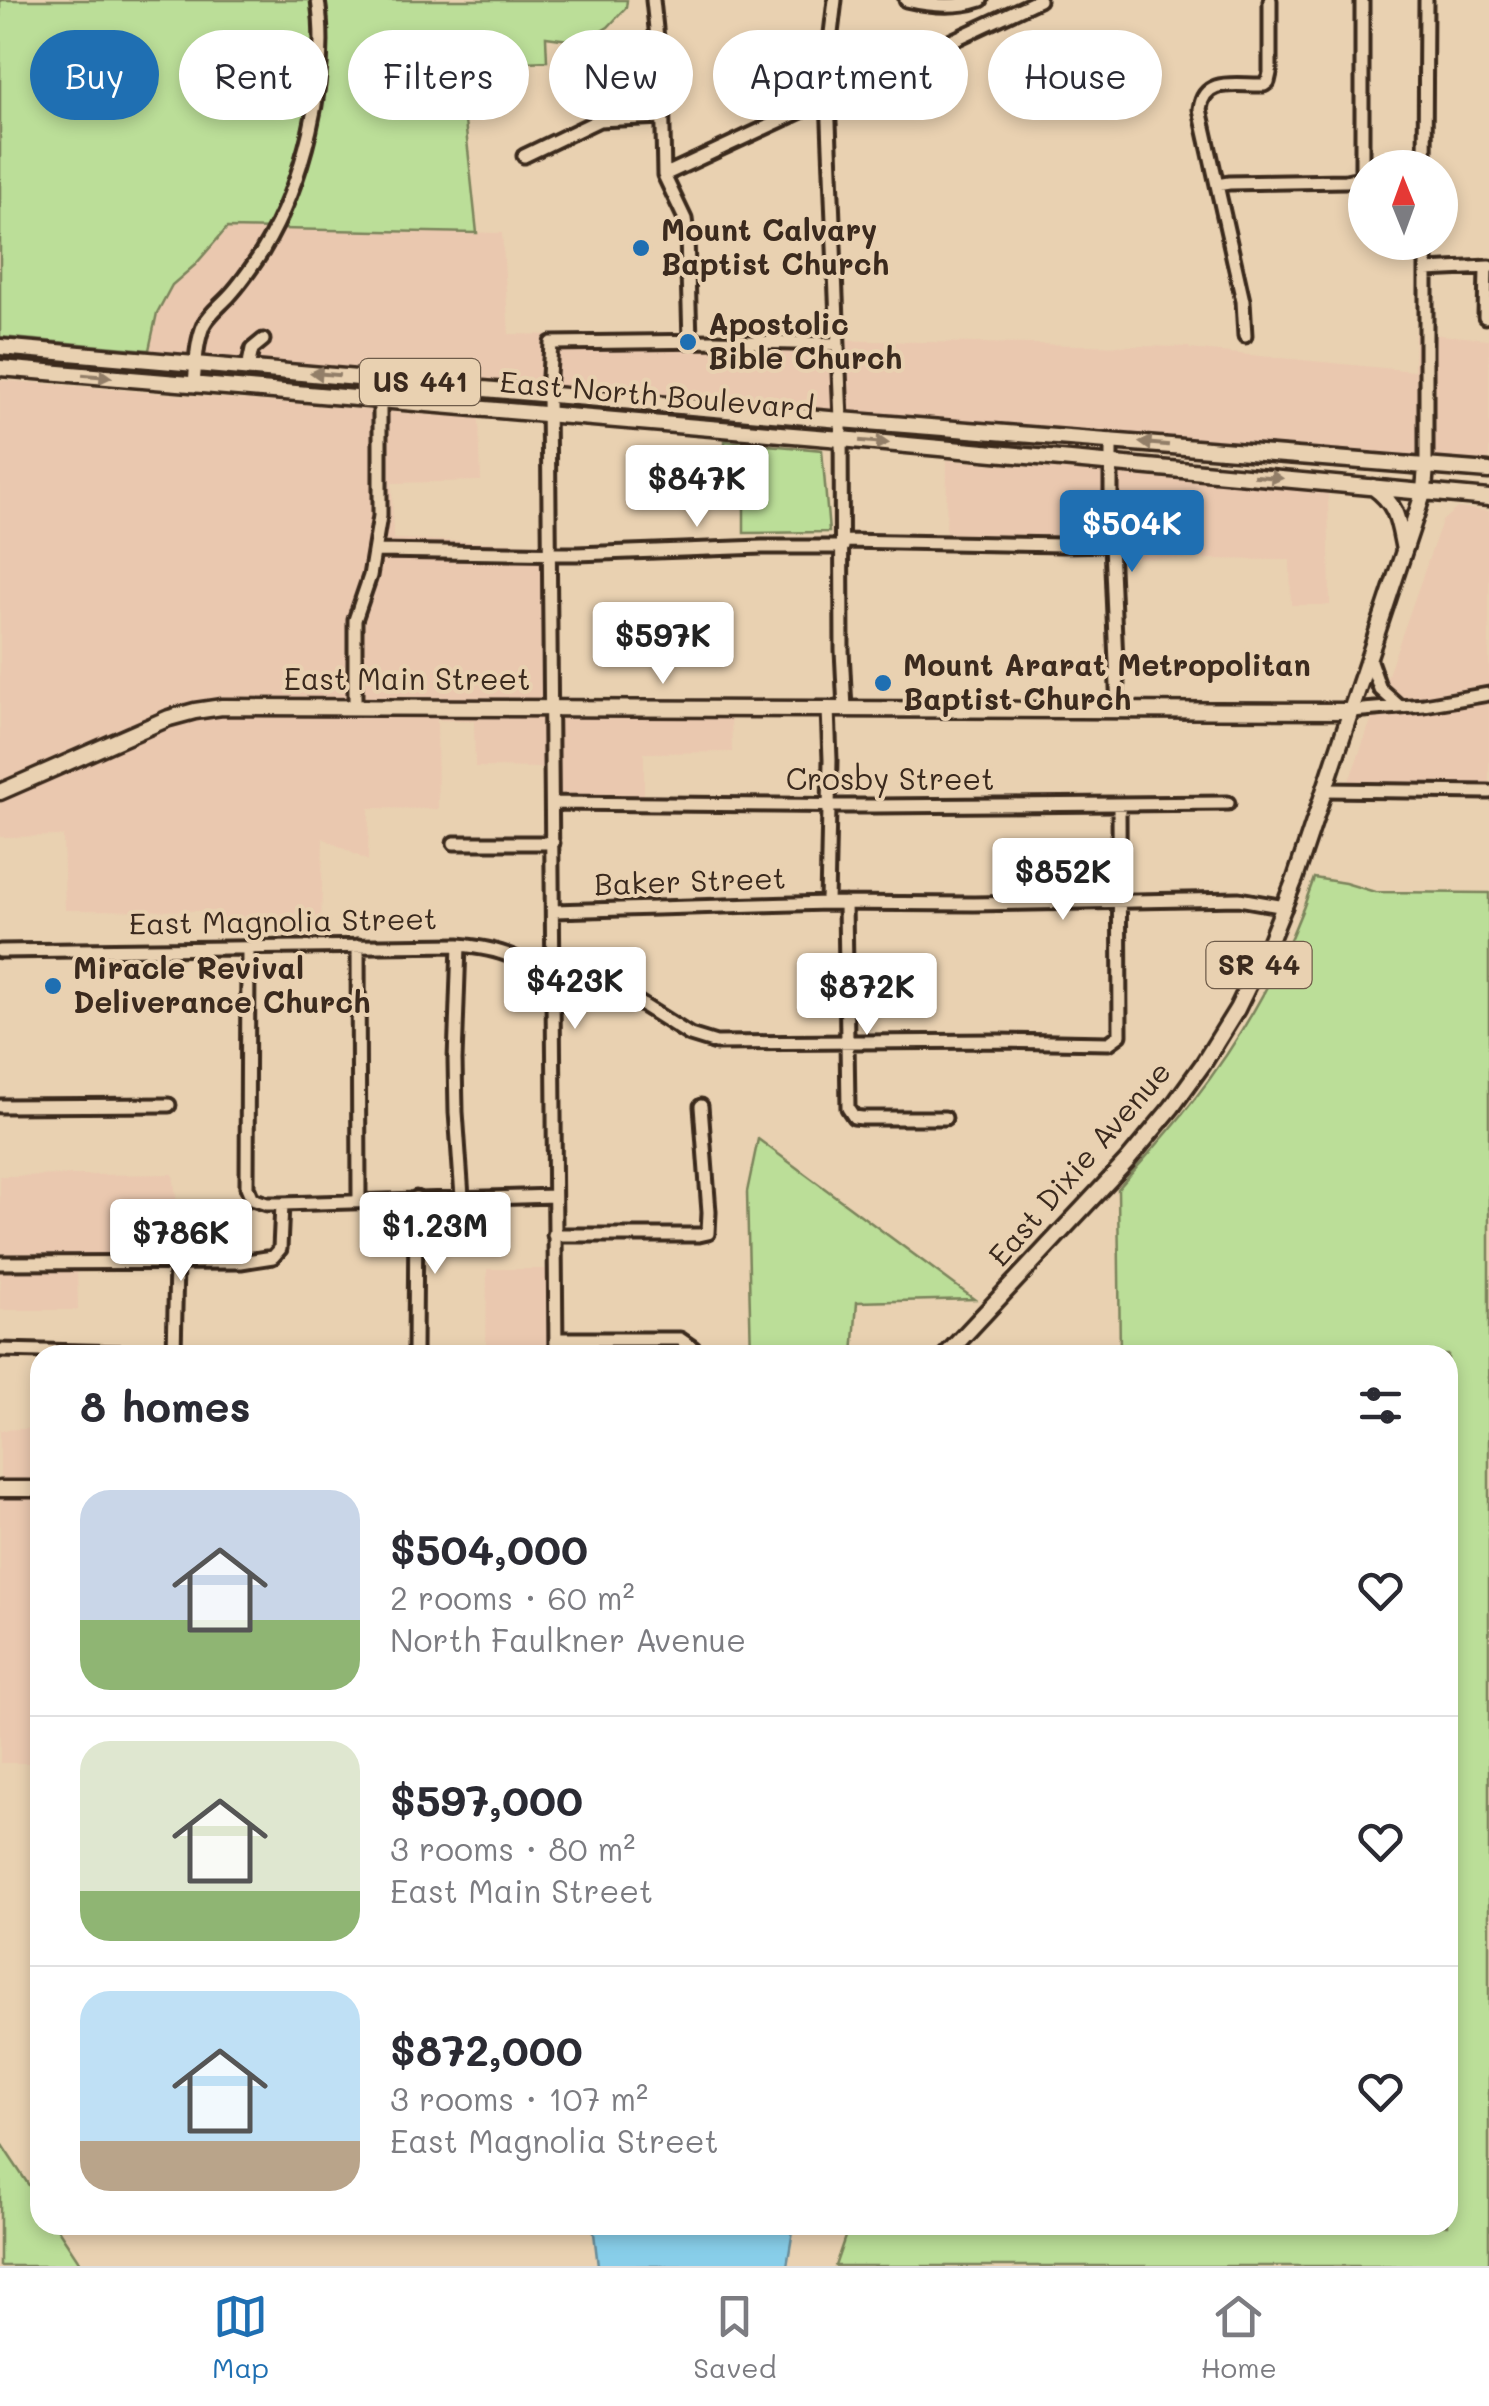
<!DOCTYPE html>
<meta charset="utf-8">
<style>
:root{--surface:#fff;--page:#f7f7f7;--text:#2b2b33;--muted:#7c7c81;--line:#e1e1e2;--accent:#1f6fb2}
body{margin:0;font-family:Mali,sans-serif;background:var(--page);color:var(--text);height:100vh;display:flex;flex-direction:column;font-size:38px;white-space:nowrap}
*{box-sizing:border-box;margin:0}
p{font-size:32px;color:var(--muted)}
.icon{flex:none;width:55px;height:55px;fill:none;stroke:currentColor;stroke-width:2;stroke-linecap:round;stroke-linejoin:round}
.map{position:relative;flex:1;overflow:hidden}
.details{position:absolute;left:30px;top:1345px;width:1428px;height:890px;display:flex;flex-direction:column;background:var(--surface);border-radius:30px;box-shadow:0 5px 15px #0003}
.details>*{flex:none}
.guide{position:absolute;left:30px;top:30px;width:1430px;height:90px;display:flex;gap:20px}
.needle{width:65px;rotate:359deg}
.buttons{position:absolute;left:1348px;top:150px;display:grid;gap:20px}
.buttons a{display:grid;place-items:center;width:110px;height:110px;border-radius:50%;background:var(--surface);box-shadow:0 5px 15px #0003;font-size:50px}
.price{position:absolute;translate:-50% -85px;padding:0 22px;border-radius:10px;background:#fff;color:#222;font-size:32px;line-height:65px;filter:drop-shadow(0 2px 5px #0008)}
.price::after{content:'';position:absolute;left:50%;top:60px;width:30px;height:22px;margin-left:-15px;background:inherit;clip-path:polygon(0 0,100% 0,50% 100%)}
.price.active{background:var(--accent);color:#fff}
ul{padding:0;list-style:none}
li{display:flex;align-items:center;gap:30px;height:250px;padding:0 50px}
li+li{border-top:2px solid var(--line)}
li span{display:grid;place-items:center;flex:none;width:280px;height:200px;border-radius:30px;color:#555}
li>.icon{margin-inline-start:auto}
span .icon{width:120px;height:120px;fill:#fffc;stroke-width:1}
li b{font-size:42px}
h2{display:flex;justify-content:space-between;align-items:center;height:120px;padding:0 50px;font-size:42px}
.pill{padding:0 35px;border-radius:45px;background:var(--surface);box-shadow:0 5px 15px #0003;font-size:35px;line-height:90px}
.pill.active{background:var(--accent);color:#fff}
.tabs{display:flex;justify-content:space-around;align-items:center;height:140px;border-top:2px solid var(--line);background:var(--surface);font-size:28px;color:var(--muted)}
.tabs a{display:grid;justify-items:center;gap:5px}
.tabs .active{color:var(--accent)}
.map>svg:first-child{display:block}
</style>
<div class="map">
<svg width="1489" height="2266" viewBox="0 0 1489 2266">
<rect width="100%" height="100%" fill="#e9d1b1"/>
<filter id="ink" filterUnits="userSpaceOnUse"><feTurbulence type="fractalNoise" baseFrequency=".01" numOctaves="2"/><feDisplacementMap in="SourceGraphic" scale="20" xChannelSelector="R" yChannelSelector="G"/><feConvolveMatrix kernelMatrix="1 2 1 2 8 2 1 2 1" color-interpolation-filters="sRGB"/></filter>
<g filter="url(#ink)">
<path fill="#eac8af" d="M227,228L502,233L509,334L1189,347L1190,349L1414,371L1415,333L1489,339V466L950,423L664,395L149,350L157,313L172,285L195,265Z
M0,380L479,419L481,481L392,483L393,539L545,544L551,703L222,702L0,786Z
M947,460L1328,493L1330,605H1291L1290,560L1112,558L1111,538L946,540Z
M1457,508L1489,511V689L1401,702L1384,686L1442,521Z
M1489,700V783L1348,784L1373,715H1401Z
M222,713L731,714L732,752L644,753V801H552L551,768L475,767L474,721L437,720L438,809L369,808L368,861L323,838L321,929L216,934L215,911L65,910L63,836L0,837V798L171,724L196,716Z
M173,1174L177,1204L180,1260L77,1261L78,1310H0V1176Z
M487,1269H550L551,1355H486Z
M40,1428V1483H0V1430Z
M0,1494H40V1763H0Z"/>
<path fill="#bbde98" stroke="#7b845b" stroke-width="2.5" d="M0,0H627L626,8L608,27L583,42L546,37L547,61L459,65L477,233L227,228L195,265L172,285L157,313L149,350L0,337Z
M725,441L822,450L829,532L744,533V490H725Z
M1314,878L1345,883L1375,892L1489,893V2266H835L849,2225H1448V1355H1120L1118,1189C1143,1160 1170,1131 1193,1101C1244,1036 1288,956 1314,878Z
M758,1139L974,1299L857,1302L853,1355H751L747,1192Z
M0,2142L40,2202V2225H55L82,2266H0Z"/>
<path fill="#88cee9" stroke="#698c98" stroke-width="2.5" d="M593,2225H794L787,2266H598Z"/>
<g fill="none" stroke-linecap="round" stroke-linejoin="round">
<defs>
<path id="minor" d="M653,0L662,86L664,175L685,219L687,235L690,341
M835,0L830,42L831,87L828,98L841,420L842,650L845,709
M906,0C931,6 957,8 981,0
M524,156L599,120L662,117
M1425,168L1426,0
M664,175L1039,0
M1362,177V0
M1217,185L1229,183L1346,181L1365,177
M1426,270L1489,267
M1485,317L1486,268
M1245,336L1243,301L1200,109C1204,76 1237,86 1264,85L1268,82L1270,73V0
M248,368L252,349L263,340
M194,384C196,365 196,342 204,324C210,313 221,305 230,295C242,282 252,267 262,252C303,184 330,79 318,0
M1111,440V544L1118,710
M1426,466V242
M843,541L1063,545L1111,544
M376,551L577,554L762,547H843
M1369,658L1380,689L1400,707
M355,708V620L370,576L380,516V379
M1351,711L1424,705L1489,694
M1325,790L1489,792
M552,803L874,806L1228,803
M454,843H553
M827,903L830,760L828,709
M845,903L848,1108L854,1117L862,1118H945
M554,911L827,903L974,904L1239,899L1285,907
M459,945L455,1060L456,1112L462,1197
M358,946L359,1200
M248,949L247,1187L252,1199L267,1204H282L554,1196
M0,951L459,945C503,949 522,957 555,987
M554,962L591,967L622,992L690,1035L716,1043L998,1041L1109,1043L1120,1035L1119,805
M0,1106L169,1105
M554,1235H699L708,1233L709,1212L701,1106
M0,1263L241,1262L273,1257L280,1249L282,1204
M556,1339H680L693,1348L696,1355
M0,1350L211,1355
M174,1353L176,1264
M415,1355L416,1198
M556,1355L548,393L551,343L714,341L836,344"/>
<path id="major" d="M0,347L841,420L1489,471
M0,368L841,439L1489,498
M1373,487C1398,505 1398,521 1404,550
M0,792L169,718L195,711L222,707L1351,711
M946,1355L1127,1161L1172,1107L1203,1064L1237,1009L1270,941L1295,879L1424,491L1426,466
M0,1489H40"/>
</defs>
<use href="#minor" stroke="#3b2a1e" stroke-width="19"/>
<use href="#major" stroke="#3b2a1e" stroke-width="21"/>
<use href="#minor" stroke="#e9d1b1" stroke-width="11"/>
<use href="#major" stroke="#e9d1b1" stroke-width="14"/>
</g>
<defs><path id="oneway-solid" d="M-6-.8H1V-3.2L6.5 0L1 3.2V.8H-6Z" transform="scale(2.5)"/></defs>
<g fill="#927e68">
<use href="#oneway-solid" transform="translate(325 374) rotate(-175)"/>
<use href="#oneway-solid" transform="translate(97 376) rotate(5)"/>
<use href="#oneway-solid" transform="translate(874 442) rotate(5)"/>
<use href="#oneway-solid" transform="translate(1154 444) rotate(-175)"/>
<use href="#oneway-solid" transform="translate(1268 477) rotate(5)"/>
</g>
</g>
<g fill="#1f6fb2" stroke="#e9d1b1" stroke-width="4">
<circle cx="641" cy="248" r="10"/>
<circle cx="688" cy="342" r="10"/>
<circle cx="883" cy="683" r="10"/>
<circle cx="53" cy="986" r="10"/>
</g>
<g text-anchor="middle" stroke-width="8" stroke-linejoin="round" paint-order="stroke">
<g fill="#e9d1b1" stroke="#6f5c4a" stroke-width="2.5">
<rect x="360" y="359" width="120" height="46" rx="8"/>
<rect x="1206.5" y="942" width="105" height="46" rx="8"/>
</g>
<g font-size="28" font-weight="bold" fill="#3b2a1e">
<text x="420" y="392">US 441</text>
<text x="1259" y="975">SR 44</text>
</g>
<g font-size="30" font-weight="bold" fill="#3b2a1e" stroke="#e9d1b1" text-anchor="start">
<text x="661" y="241">Mount Calvary<tspan x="661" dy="34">Baptist Church</tspan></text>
<text x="708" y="335">Apostolic<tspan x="708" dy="34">Bible Church</tspan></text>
<text x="903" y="676">Mount Ararat Metropolitan<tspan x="903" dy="34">Baptist Church</tspan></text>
<text x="73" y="979">Miracle Revival<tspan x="73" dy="34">Deliverance Church</tspan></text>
</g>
<g font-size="30" fill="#3b2a1e" stroke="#e9d1b1">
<text transform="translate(657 396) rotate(5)" y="10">East North Boulevard</text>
<text x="407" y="690">East Main Street</text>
<text x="890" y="790">Crosby Street</text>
<text transform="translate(690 882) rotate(-2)" y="10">Baker Street</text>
<text transform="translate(283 922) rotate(-1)" y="10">East Magnolia Street</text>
<text transform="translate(1080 1164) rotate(-49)" y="10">East Dixie Avenue</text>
</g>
</g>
</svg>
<div class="buttons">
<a><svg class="needle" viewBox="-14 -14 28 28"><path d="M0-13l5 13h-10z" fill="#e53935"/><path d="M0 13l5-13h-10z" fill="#7c7c81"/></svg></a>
</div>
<b class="price" style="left:697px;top:530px">$847K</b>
<b class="price active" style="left:1132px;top:575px">$504K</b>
<b class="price" style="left:663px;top:687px">$597K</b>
<b class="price" style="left:1063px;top:923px">$852K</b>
<b class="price" style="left:575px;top:1032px">$423K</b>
<b class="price" style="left:867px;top:1038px">$872K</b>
<b class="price" style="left:435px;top:1277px">$1.23M</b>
<b class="price" style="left:181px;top:1284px">$786K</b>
<div class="guide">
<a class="pill active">Buy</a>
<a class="pill">Rent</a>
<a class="pill">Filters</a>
<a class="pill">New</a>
<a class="pill">Apartment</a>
<a class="pill">House</a>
</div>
<section class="details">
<h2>8 homes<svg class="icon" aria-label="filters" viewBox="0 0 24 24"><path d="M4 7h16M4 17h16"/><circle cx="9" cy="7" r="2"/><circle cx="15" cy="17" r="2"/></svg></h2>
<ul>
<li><span style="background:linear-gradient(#c9d6e8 65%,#8fb573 0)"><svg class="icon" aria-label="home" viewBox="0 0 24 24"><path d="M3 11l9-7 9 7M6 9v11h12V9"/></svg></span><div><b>$504,000</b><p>2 rooms · 60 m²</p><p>North Faulkner Avenue</p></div><svg class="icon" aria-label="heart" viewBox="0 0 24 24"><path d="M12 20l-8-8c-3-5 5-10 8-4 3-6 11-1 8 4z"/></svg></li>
<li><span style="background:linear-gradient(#dfe7d0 75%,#8fb573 0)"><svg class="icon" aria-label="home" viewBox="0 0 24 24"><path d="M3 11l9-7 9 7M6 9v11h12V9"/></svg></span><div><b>$597,000</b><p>3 rooms · 80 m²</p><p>East Main Street</p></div><svg class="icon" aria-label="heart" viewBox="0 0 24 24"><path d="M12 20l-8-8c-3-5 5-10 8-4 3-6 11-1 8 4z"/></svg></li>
<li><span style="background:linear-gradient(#bfe0f5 75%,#b9a48a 0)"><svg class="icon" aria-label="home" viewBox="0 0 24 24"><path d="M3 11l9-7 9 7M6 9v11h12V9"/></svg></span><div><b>$872,000</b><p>3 rooms · 107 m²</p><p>East Magnolia Street</p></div><svg class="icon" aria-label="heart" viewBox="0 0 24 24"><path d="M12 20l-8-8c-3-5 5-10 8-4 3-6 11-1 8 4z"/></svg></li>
</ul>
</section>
</div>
<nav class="tabs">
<a class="active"><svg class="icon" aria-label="map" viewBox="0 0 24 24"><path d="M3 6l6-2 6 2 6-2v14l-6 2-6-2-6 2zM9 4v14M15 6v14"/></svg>Map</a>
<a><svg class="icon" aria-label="saved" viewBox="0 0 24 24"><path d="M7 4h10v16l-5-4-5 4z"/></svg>Saved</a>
<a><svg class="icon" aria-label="home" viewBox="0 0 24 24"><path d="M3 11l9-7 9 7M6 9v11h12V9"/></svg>Home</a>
</nav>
